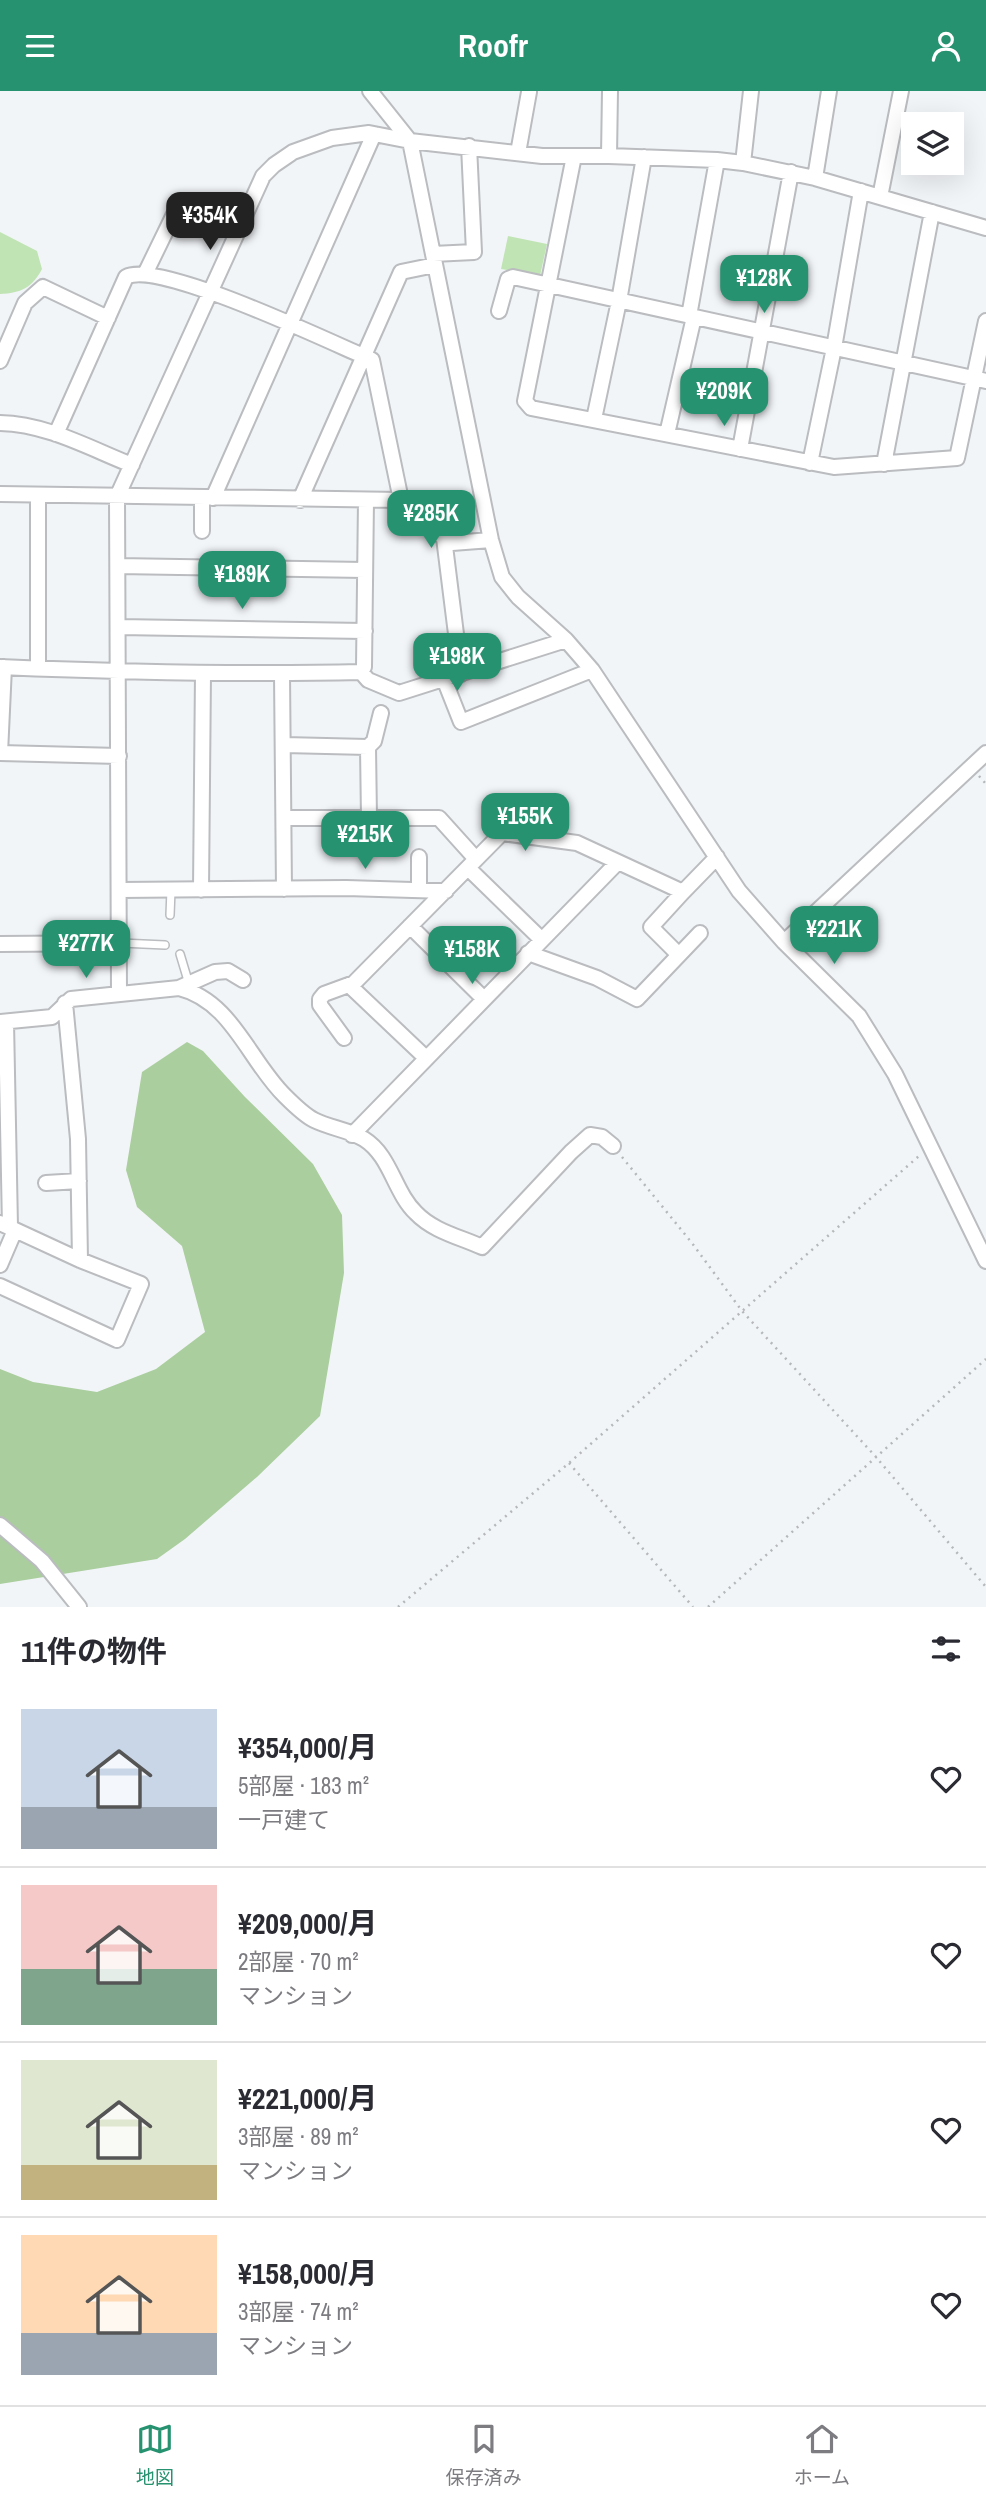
<!DOCTYPE html>
<html lang="ja">
<meta charset="utf-8">
<style>
:root{--surface:#fff;--page:#f7f7f7;--text:#2b2b33;--muted:#7c7c81;--line:#e1e1e2;--accent:#279270}
body{margin:0;font-family:"Archivo Narrow","Noto Sans JP",sans-serif;background:var(--page);color:var(--text);height:100vh;display:flex;flex-direction:column;font-size:26px;white-space:nowrap}
*{box-sizing:border-box;margin:0}
p{font-size:23px;color:var(--muted)}
.icon{flex:none;width:38px;height:38px;fill:none;stroke:currentColor;stroke-width:2;stroke-linecap:round;stroke-linejoin:round}
.map{position:relative;height:1516px;overflow:hidden}
.panel{display:flex;flex-direction:column;background:var(--surface);flex:1}
.panel>*{flex:none}
.tools{position:absolute;left:901px;top:21px;display:grid;gap:14px}
.tools a{display:grid;place-items:center;width:63px;height:63px;border-radius:0px;background:var(--surface);box-shadow:0 7px 28px #0002;font-size:35px}
.price{position:absolute;translate:-50% -60px;padding:0 16px;border-radius:14px;background:var(--accent);color:#fff;font-size:23px;line-height:46px;filter:drop-shadow(0 2px 4px #0008)}
.price::after{content:'';position:absolute;left:50%;top:42px;width:21px;height:16px;margin-left:-10px;background:inherit;clip-path:polygon(0 0,100% 0,50% 100%)}
.price.selected{background:#222;color:#fff}
ul{padding:0;list-style:none}
li{display:flex;align-items:center;gap:21px;height:175px;padding:0 21px}
li+li{border-top:2px solid var(--line)}
li span{display:grid;place-items:center;flex:none;width:196px;height:140px;border-radius:0px;color:#555}
li>.icon{margin-inline-start:auto}
span .icon{width:84px;height:84px;fill:#fffc;stroke-width:1}
li b{font-size:30px}
h2{display:flex;justify-content:space-between;align-items:center;height:84px;padding:0 21px;font-size:30px}
header{display:flex;justify-content:space-between;align-items:center;height:91px;padding:0 21px;background:var(--accent);color:#fff;font-size:32px;font-weight:700}
.menu{display:flex;justify-content:space-around;align-items:center;height:98px;border-top:2px solid var(--line);background:var(--surface);font-size:19px;color:var(--muted)}
.menu a{display:grid;justify-items:center;gap:4px}
.menu .selected{color:var(--accent)}
.map>svg:first-child{display:block}
</style>
<header><svg class="icon" aria-label="menu" viewBox="0 0 24 24"><path d="M4 6h16M4 12h16M4 18h16"/></svg>Roofr<svg class="icon" aria-label="person" viewBox="0 0 24 24"><circle cx="12" cy="8" r="4"/><path d="M4 21q1-7 8-7t8 7"/></svg></header>
<div class="map">
<svg width="986" height="1516" viewBox="0 0 986 1516">
<rect width="100%" height="100%" fill="#f2f5f8"/>
<path fill="#c0e4b4" d="M0,141L37,160L42,178C32,197 21,202 0,203Z
M508,145L547,153L540,185L501,178Z"/>
<path fill="#aace9e" d="M187,951L203,960L245,1006L313,1073L342,1124L344,1182L320,1325L257,1386L185,1448L157,1468L0,1493V1278L33,1291L97,1301L156,1278L205,1241L182,1155L137,1116L126,1079L142,981Z"/>
<g fill="none" stroke-linecap="round" stroke-linejoin="round">
<defs>
<path id="service" d="M170,824L171,799
M121,852L165,854
M180,863L189,893"/>
<path id="minor" d="M370,0L410,50L491,449L502,486L518,506L566,549L592,579L739,800L784,851L859,925L895,983L986,1170
M518,62L529,1
M574,65L525,310L531,317L834,376L957,367L986,230
M609,65L610,0
M743,72L751,0
M815,87L829,0
M880,106L901,0
M433,163L474,161L469,55
M145,183L180,111L240,136
M499,220L508,188L513,186L986,290
M689,225L717,69
M0,270L25,212L43,196L108,227
M594,328L619,210L644,66
M0,332C47,333 89,357 132,374
M56,343L126,186C158,168 332,252 372,269L401,409L406,421L452,452L491,449
M667,343L694,226
M740,358L791,81
M810,372L834,257L861,100
M884,373L932,121
M0,403L401,409
M213,407L374,43
M300,409L401,181L435,174
M202,440V407
M444,447L461,583
M118,475L365,479
M119,536L365,540
M0,576C121,581 241,584 361,581L368,589L399,602L566,549
M38,578V404
M361,581L364,576L366,409
M282,583L284,798
M444,588L461,631L592,579
M284,654L368,656L369,727
M368,656L374,650L381,622
M0,662L119,665
M0,662L4,576
M284,727H439L476,768
M468,777L542,849
M120,799L346,797L446,800
M201,799L203,582
M419,799V766
M410,835L484,908
M784,851L986,662
M0,853L121,852
M528,862L597,887L637,908L679,864L651,836L683,801
M679,864L700,842
M349,894L426,967
M179,897L215,881L228,880L243,889
M119,903L117,406L263,85L274,74L293,61L332,47L369,42L410,50L542,65H609L717,69L743,72L815,87L986,137
M65,912L78,1048L80,1169
M0,931L52,926L71,908L179,897C232,910 249,970 285,1005C293,1013 304,1024 314,1029C330,1037 349,1039 364,1048C391,1065 394,1101 416,1122C433,1140 460,1146 482,1156L571,1061L590,1044L602,1046L613,1055
M6,931L10,1136
M344,947L320,914V908L324,903L354,892L502,742L577,752L683,801L717,766
M352,1044L617,772
M46,1092L79,1090
M0,1132L80,1169L141,1193L117,1249L0,1195
M0,1174L15,1139
M0,1434L42,1470L79,1516"/>
</defs>
<use href="#service" stroke="#babcbf" stroke-width="10"/>
<use href="#minor" stroke="#babcbf" stroke-width="18"/>
<path stroke="#b5b7b9" stroke-width="2.5" stroke-dasharray="2 5" stroke-linecap="butt" d="M979,685L986,693
M622,1066L692,1152L742,1220L876,1366L986,1496
M569,1372L693,1516
M398,1516L569,1372L919,1065
M708,1516L986,1268"/>
<use href="#service" stroke="#fff" stroke-width="7"/>
<use href="#minor" stroke="#fff" stroke-width="14"/>
</g>
</svg>
<div class="tools">
<a><svg class="icon" aria-label="layers" viewBox="0 0 24 24"><path d="M12 4l9 5-9 5-9-5zM3 14l9 5 9-5"/></svg></a>
</div>
<b class="price selected" style="left:210px;top:161px">¥354K</b>
<b class="price" style="left:764px;top:224px">¥128K</b>
<b class="price" style="left:724px;top:337px">¥209K</b>
<b class="price" style="left:431px;top:459px">¥285K</b>
<b class="price" style="left:242px;top:520px">¥189K</b>
<b class="price" style="left:457px;top:602px">¥198K</b>
<b class="price" style="left:525px;top:762px">¥155K</b>
<b class="price" style="left:365px;top:780px">¥215K</b>
<b class="price" style="left:834px;top:875px">¥221K</b>
<b class="price" style="left:86px;top:889px">¥277K</b>
<b class="price" style="left:472px;top:895px">¥158K</b>
</div>
<section class="panel">
<h2>11件の物件<svg class="icon" aria-label="filters" viewBox="0 0 24 24"><path d="M4 7h16M4 17h16"/><circle cx="9" cy="7" r="2"/><circle cx="15" cy="17" r="2"/></svg></h2>
<ul>
<li><span style="background:linear-gradient(#c9d6e8 70%,#9aa5b1 0)"><svg class="icon" aria-label="home" viewBox="0 0 24 24"><path d="M3 11l9-7 9 7M6 9v11h12V9"/></svg></span><div><b>¥354,000/月</b><p>5部屋 · 183 m²</p><p>一戸建て</p></div><svg class="icon" aria-label="heart" viewBox="0 0 24 24"><path d="M12 20l-8-8c-3-5 5-10 8-4 3-6 11-1 8 4z"/></svg></li>
<li><span style="background:linear-gradient(#f6c9c9 60%,#7fa58c 0)"><svg class="icon" aria-label="home" viewBox="0 0 24 24"><path d="M3 11l9-7 9 7M6 9v11h12V9"/></svg></span><div><b>¥209,000/月</b><p>2部屋 · 70 m²</p><p>マンション</p></div><svg class="icon" aria-label="heart" viewBox="0 0 24 24"><path d="M12 20l-8-8c-3-5 5-10 8-4 3-6 11-1 8 4z"/></svg></li>
<li><span style="background:linear-gradient(#dfe7d0 75%,#c2b280 0)"><svg class="icon" aria-label="home" viewBox="0 0 24 24"><path d="M3 11l9-7 9 7M6 9v11h12V9"/></svg></span><div><b>¥221,000/月</b><p>3部屋 · 89 m²</p><p>マンション</p></div><svg class="icon" aria-label="heart" viewBox="0 0 24 24"><path d="M12 20l-8-8c-3-5 5-10 8-4 3-6 11-1 8 4z"/></svg></li>
<li><span style="background:linear-gradient(#ffd9b3 70%,#9aa5b1 0)"><svg class="icon" aria-label="home" viewBox="0 0 24 24"><path d="M3 11l9-7 9 7M6 9v11h12V9"/></svg></span><div><b>¥158,000/月</b><p>3部屋 · 74 m²</p><p>マンション</p></div><svg class="icon" aria-label="heart" viewBox="0 0 24 24"><path d="M12 20l-8-8c-3-5 5-10 8-4 3-6 11-1 8 4z"/></svg></li>
</ul>
</section>
<nav class="menu">
<a class="selected"><svg class="icon" aria-label="map" viewBox="0 0 24 24"><path d="M3 6l6-2 6 2 6-2v14l-6 2-6-2-6 2zM9 4v14M15 6v14"/></svg>地図</a>
<a><svg class="icon" aria-label="saved" viewBox="0 0 24 24"><path d="M7 4h10v16l-5-4-5 4z"/></svg>保存済み</a>
<a><svg class="icon" aria-label="home" viewBox="0 0 24 24"><path d="M3 11l9-7 9 7M6 9v11h12V9"/></svg>ホーム</a>
</nav>
